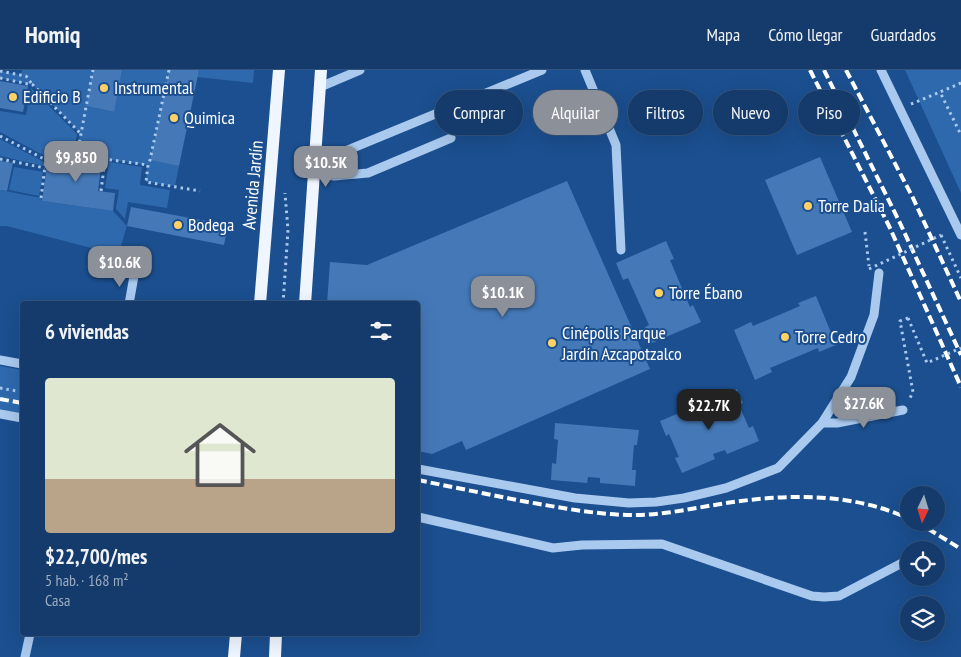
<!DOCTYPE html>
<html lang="es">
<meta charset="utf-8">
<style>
:root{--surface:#143b6b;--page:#1d4271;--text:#f1f3f6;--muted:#9dadc1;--line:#33557e;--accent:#8c9099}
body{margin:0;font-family:"PT Sans Narrow",sans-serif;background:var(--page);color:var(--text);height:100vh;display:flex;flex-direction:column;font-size:19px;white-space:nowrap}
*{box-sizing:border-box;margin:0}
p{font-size:16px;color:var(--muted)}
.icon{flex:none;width:28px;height:28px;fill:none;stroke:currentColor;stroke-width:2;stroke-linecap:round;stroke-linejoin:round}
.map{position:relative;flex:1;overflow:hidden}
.details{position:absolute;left:20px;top:231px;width:400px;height:335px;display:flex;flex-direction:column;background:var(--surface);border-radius:5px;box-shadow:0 5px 20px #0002,0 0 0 1px var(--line)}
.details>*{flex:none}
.banner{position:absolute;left:435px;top:20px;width:450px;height:45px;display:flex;gap:10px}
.needle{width:32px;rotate:184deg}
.buttons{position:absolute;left:900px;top:416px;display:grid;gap:10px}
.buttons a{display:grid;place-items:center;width:45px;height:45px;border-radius:50%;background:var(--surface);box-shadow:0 5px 20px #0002,0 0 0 1px var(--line);font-size:25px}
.price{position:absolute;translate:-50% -42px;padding:0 11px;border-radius:10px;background:var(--accent);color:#fff;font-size:16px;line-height:32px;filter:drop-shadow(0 1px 2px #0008)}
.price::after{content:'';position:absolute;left:50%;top:30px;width:15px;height:11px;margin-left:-8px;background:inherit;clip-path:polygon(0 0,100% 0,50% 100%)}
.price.selected{background:#222;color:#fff}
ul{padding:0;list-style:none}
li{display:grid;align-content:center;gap:10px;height:265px;padding:0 25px}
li+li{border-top:1px solid var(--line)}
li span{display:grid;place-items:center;height:155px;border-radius:5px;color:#555}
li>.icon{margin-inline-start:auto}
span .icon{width:90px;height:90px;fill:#fffc;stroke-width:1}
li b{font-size:21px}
h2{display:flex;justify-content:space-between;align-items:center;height:60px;padding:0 25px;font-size:21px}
.chip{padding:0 18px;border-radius:22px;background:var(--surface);box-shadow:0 5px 20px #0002,0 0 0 1px var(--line);font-size:18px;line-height:45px}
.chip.selected{background:var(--accent);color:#fff}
header{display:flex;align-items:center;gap:30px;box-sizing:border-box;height:70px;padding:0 25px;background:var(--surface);border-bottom:1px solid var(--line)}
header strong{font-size:24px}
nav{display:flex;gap:28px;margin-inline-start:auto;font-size:18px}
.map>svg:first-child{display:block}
</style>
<header>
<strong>Homiq</strong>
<nav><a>Mapa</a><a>Cómo llegar</a><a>Guardados</a></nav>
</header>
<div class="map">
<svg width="961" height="587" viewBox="0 0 961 587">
<rect width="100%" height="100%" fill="#1b4f8f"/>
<path fill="#2e69ad" d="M22,0H93L86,36L113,42L122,0H169L150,89L179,96L175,116L146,112L147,95L77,85L80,63L33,15L0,8V1L21,5Z
M199,0H254L253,13L197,7Z
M905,0H961V123Z
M31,18L77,64L74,82L47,78L45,86L0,62V41L26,45Z
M0,69L44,92V96L0,86Z
M109,92L142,97L140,115L170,120L167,138L128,132L125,149L116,139L119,120L105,118Z
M14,97L43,102L39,126L9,120Z
M0,120L41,128L42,131L113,141L127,156L118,185L7,156H0Z
M0,296L22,300V345L0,341Z"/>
<path fill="#4478b7" d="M93,0H122L114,42L86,36Z
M169,0H199L179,96L150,90Z
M0,11L28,16L23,42L0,38Z
M49,82L102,90L98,121L115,123L113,141L42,131Z
M820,87L852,162L797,185L765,110Z
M0,91L13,93L7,121L0,120Z
M567,111L650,299L466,380L462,371L432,384L418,381V234H327L330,192L367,195Z
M131,137L228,155L224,175L127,156Z
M666,171L674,189L670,190L690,237L693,235L701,252L652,273L645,257L649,255L628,208L623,210L616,193Z
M816,226L836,275L819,282L818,278L770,298L772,302L755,310L734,260L751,252L753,256L800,236L798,233Z
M737,319L743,333L739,335L749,358L753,356L759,371L727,384L725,380L713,384L715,389L682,403L675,388L679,387L669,364L666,366L660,351Z
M555,353L639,360L637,375H634L632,400H636L635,416L600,413V408L588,407L587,413L551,410L552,393L556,394L558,370L554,369Z"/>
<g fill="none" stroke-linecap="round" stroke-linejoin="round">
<path stroke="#a9c9ee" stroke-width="3" stroke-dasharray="2.5 4" stroke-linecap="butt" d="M169,0L150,90L148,95L146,112L200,121
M0,1L26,6L32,14
M0,8L33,15L80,63
M961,13L940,22L961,65
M911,34L940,22
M0,66L46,90
M77,85L93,0
M0,89L45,98
M101,121L105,89
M41,128L47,81L148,95
M865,162L869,196
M941,165L961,208
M283,234L288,160L285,123
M908,248L900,251L913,322L909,330
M0,318L22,322"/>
<path stroke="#a9c9ee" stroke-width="9" d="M585,0L616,75L621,180
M881,0L961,165
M320,17L360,0
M314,94L542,0
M314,104L334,106L368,103L451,68
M129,234L134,206
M0,290L22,294
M0,344L22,348
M822,353H837L903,340
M418,399L575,428L629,433L656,432L684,428L726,418L778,398L822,353L851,307L874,245L879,203
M418,447L553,478L582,475L662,474L812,526L824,527L839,526L902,493
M25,587L30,564"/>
<path stroke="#f0f6ff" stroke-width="12" d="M260,234L279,0
M305,234L321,0
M234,587L236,564
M275,587L276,564"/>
<path stroke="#fff" stroke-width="4" stroke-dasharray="9 4" stroke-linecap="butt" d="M810,0L890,158L961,317
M824,0L900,153L961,285
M846,0L913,128L961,232
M0,329L22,333
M418,410C452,417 487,424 522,431C557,437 592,444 627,445C663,446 698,437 733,432C790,424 855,423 909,449
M917,452L961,479"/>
<path stroke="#a9c9ee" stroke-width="3" stroke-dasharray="2.5 4" stroke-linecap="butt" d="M869,199L941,165
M908,248L927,293L961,278"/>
</g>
<g fill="#ffd166" stroke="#1b4f8f" stroke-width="2">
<circle cx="104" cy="18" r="5"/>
<circle cx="13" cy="27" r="5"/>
<circle cx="174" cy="48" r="5"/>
<circle cx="808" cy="136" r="5"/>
<circle cx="178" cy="155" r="5"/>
<circle cx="659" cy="223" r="5"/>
<circle cx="785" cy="267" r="5"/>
<circle cx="552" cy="273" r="5"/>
</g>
<g text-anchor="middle" stroke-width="4" stroke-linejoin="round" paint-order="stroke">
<g font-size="18" fill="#fff" stroke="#1b4f8f" text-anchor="start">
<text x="114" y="24">Instrumental</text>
<text x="23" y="33">Edificio B</text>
<text x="184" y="54">Quimica</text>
<text x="818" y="142">Torre Dalia</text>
<text x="188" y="161">Bodega</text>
<text x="669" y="229">Torre Ébano</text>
<text x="562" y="269">Cinépolis Parque<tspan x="562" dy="21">Jardín Azcapotzalco</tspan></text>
<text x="795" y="273">Torre Cedro</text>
</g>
<g font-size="18" fill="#fff" stroke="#1b4f8f">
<text transform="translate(253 115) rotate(-85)" y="6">Avenida Jardín</text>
</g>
</g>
</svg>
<div class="buttons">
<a><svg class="needle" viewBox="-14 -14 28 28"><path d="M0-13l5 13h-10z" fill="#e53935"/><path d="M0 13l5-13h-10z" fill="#9dadc1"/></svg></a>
<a><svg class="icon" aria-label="locate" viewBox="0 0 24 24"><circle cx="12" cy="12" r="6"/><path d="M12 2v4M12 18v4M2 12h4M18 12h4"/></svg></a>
<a><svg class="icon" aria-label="layers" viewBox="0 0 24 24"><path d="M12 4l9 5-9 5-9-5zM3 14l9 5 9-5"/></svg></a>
</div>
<b class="price" style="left:76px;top:113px">$9,850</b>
<b class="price" style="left:326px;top:118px">$10.5K</b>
<b class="price" style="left:120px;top:218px">$10.6K</b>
<b class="price" style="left:503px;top:248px">$10.1K</b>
<b class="price" style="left:864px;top:359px">$27.6K</b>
<b class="price selected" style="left:709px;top:361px">$22.7K</b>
<div class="banner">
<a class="chip">Comprar</a>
<a class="chip selected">Alquilar</a>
<a class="chip">Filtros</a>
<a class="chip">Nuevo</a>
<a class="chip">Piso</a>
</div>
<section class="details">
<h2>6 viviendas<svg class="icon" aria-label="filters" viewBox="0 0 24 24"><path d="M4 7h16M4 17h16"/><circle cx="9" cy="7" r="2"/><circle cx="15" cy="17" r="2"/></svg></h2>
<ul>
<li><span style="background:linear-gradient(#dfe7d0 65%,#b9a48a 0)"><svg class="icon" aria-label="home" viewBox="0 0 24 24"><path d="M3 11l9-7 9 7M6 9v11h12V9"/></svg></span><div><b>$22,700/mes</b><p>5 hab. · 168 m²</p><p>Casa</p></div></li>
</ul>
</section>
</div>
